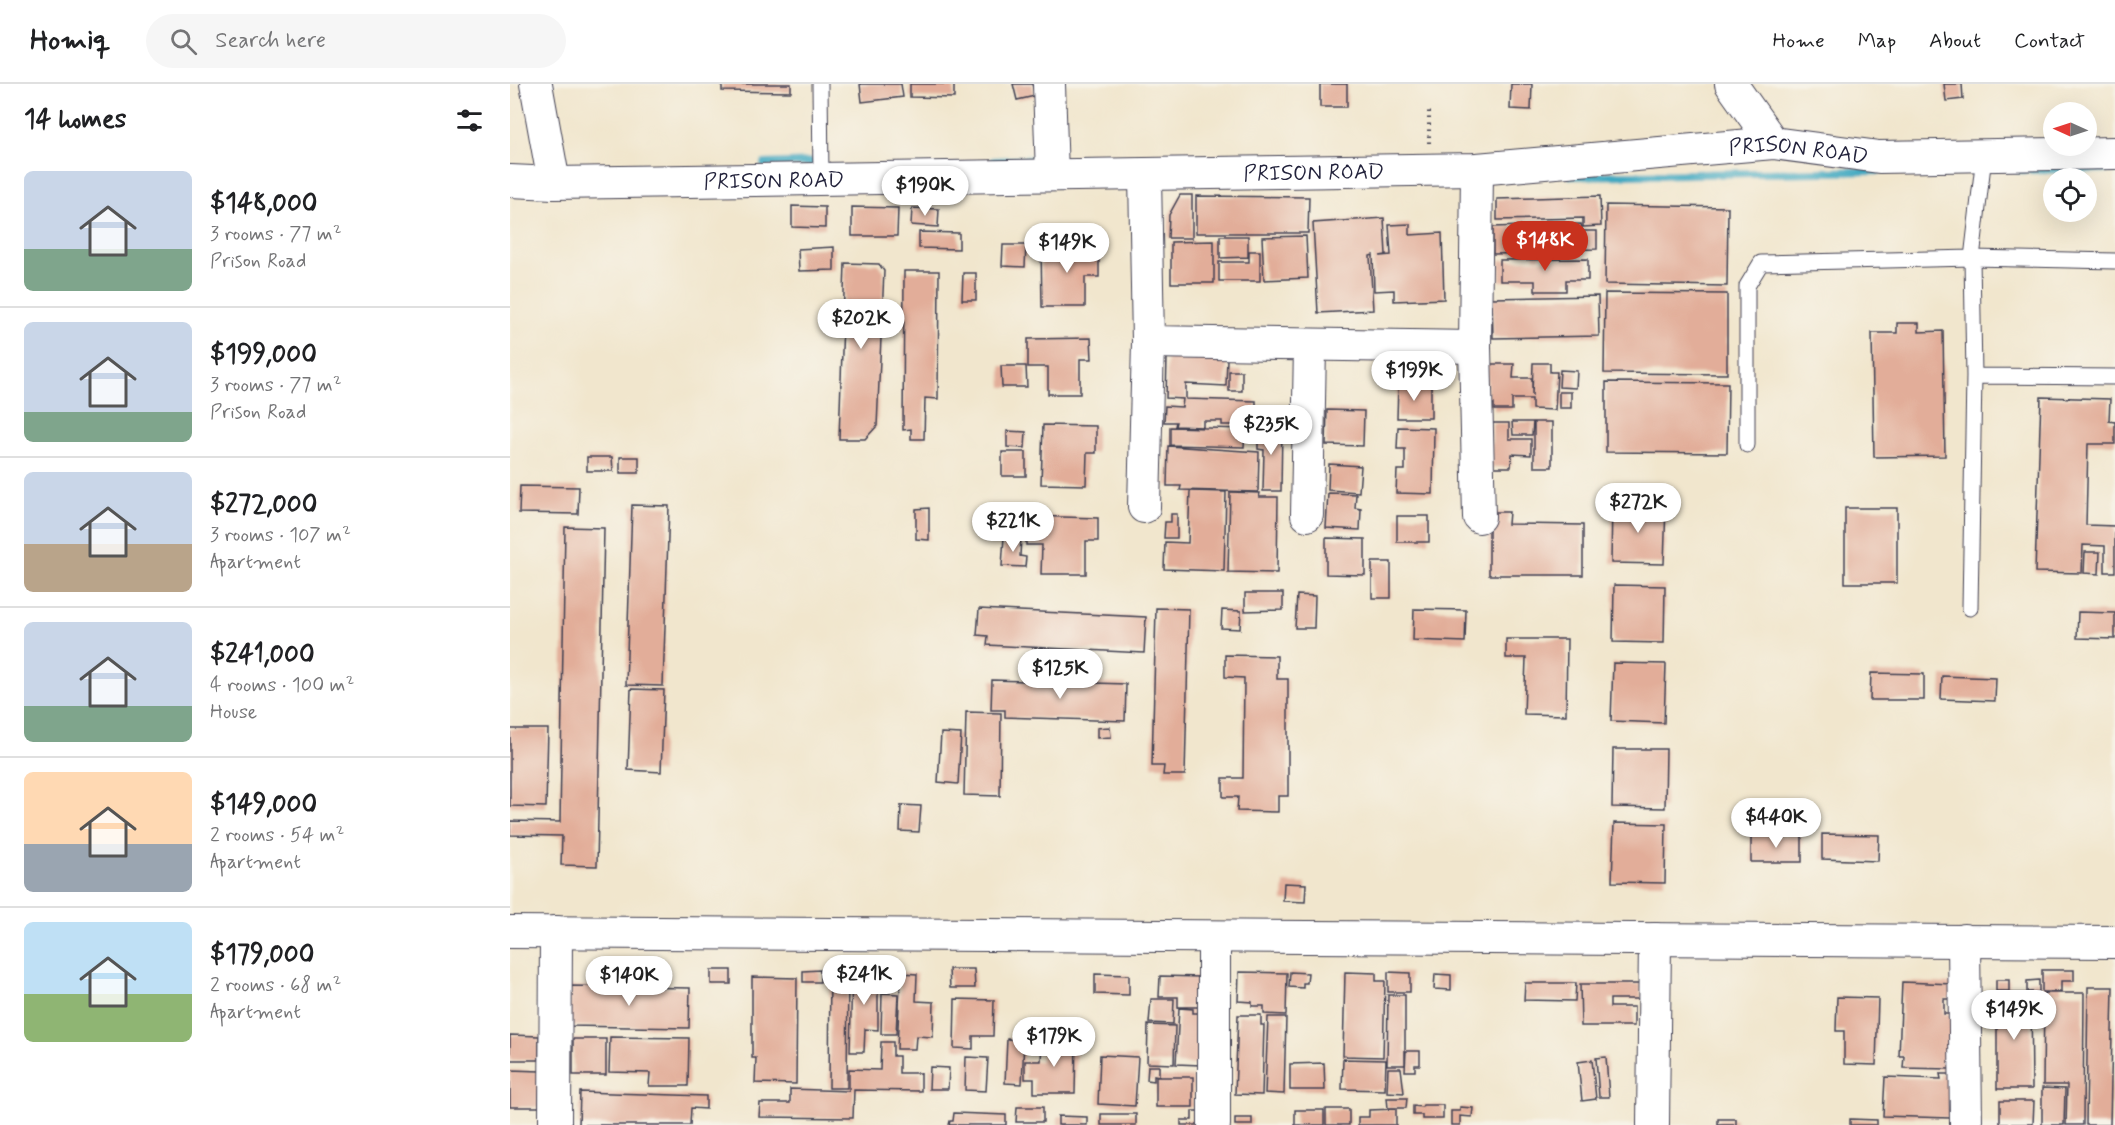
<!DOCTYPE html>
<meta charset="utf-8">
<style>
:root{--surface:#fff;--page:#f6f6f6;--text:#202124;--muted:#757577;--line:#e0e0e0;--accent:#c8321e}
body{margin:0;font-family:Mynerve,sans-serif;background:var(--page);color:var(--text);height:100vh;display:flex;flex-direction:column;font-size:22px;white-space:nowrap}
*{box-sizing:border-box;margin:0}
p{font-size:20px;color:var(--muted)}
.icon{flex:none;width:33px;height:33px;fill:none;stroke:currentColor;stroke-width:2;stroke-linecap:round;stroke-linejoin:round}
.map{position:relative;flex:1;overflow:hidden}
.sheet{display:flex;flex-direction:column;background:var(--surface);width:510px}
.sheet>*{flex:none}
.needle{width:39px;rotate:273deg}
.controls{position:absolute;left:1533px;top:18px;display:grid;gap:12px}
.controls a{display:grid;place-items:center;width:54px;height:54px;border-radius:50%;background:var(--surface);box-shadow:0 6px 24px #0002;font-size:30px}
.price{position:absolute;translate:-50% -51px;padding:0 14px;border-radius:21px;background:#fff;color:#222;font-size:20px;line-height:39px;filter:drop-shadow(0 2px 3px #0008)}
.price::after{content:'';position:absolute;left:50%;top:36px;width:18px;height:14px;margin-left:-9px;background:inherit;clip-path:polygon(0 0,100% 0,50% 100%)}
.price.current{background:var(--accent);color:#fff}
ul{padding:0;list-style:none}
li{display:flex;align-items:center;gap:18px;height:150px;padding:0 24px}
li+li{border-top:2px solid var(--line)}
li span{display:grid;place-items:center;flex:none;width:168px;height:120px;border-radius:9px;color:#555}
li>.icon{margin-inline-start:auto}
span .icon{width:72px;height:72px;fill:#fffc;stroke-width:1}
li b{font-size:26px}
h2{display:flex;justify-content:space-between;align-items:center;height:72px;padding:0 24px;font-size:26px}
header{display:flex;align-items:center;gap:36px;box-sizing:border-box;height:84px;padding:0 30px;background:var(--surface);border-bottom:2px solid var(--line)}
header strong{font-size:28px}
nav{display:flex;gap:33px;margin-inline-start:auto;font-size:21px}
.search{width:420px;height:54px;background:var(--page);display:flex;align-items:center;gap:15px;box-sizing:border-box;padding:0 21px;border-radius:33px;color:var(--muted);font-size:22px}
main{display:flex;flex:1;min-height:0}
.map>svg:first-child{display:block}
</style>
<header>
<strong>Homiq</strong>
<div class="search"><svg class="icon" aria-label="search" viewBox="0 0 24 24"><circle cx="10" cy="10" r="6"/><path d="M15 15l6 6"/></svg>Search here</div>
<nav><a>Home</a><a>Map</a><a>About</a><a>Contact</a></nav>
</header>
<main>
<section class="sheet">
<h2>14 homes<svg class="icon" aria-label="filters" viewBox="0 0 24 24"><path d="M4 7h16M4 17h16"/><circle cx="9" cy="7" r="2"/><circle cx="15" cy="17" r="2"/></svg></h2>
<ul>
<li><span style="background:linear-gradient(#c9d6e8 65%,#7fa58c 0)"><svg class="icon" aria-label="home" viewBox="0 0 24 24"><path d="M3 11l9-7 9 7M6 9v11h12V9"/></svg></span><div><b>$148,000</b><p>3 rooms · 77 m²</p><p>Prison Road</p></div></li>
<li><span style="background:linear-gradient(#c9d6e8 75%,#7fa58c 0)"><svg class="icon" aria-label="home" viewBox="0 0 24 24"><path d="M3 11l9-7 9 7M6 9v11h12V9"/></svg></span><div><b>$199,000</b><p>3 rooms · 77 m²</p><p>Prison Road</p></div></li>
<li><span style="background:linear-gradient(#c9d6e8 60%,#b9a48a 0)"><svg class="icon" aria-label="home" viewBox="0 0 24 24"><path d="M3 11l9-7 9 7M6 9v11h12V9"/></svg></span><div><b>$272,000</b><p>3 rooms · 107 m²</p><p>Apartment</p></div></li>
<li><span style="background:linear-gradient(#c9d6e8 70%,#7fa58c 0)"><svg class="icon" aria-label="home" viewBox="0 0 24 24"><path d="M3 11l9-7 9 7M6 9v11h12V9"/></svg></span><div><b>$241,000</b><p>4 rooms · 100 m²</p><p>House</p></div></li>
<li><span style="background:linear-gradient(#ffd9b3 60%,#9aa5b1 0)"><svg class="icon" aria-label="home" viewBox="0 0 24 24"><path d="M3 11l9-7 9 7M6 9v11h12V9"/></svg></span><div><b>$149,000</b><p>2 rooms · 54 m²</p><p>Apartment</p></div></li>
<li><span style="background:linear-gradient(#bfe0f5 60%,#8fb573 0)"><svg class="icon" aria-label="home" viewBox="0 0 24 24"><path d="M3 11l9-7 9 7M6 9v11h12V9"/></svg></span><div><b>$179,000</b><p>2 rooms · 68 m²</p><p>Apartment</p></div></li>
</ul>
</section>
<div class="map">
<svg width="1605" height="1041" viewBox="0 0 1605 1041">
<rect width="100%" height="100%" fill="#f7f3e8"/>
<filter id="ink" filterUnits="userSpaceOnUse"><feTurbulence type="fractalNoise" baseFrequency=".0167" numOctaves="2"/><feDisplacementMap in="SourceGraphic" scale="12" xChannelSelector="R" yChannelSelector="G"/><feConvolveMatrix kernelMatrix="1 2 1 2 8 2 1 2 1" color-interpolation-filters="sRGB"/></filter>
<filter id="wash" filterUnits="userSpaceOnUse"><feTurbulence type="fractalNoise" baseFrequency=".008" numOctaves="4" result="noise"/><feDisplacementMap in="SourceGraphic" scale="24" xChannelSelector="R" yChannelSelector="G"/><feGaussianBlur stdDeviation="1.35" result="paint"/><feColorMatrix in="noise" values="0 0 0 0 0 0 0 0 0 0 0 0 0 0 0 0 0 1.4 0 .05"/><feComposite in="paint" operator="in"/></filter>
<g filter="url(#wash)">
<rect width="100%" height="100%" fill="#f1e6cd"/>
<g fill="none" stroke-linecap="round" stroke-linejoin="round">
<path stroke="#41a9c1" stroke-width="8" d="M484,77L535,75
M254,80L306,78
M1509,86L1604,85
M1062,92L1368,87"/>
</g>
<g id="blocks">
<path fill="#e2ad99" d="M212,0H281V8L212,7Z
M350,0H391L393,13L352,18Z
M400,0H444V14L400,13Z
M503,0H522L525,12L507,16Z
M810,0H837V23H810Z
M1001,0H1022L1021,26L1000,25Z
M1434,0H1452L1453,15L1436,17Z
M670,111H682V154H658L659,131Z
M686,112L799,113L798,149H686Z
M1090,112L1091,142L1073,143V134L987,136V115Z
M1096,121L1218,123L1217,202L1095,200Z
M282,122L315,123V144L282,143Z
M342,123L388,124L387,152H342Z
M402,124L429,125L428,143L401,141Z
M874,134L876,171L870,172L881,171L879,141L900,140V151L932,149L934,215L884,217V206L864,207L863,171L860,172L863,226L808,229L803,139Z
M1071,140L1072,147H1087V165L1046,166V171H1030V174H1024L1023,169L983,170V143Z
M409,148L449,149V165L409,164Z
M710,152H738V173L710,174Z
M796,152L798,194L754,196L752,153Z
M704,157V199H661V158Z
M493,161H516L515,183L492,182Z
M531,162H589V193H575V223H532Z
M324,163V186L289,187L288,165Z
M739,167H750V197H709V178H739Z
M1078,175V196H1056V207H1025V197H990V176Z
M335,179L369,180L374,187L367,342L355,355H329Z
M394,187H429L428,315L415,314L414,355H401V345L393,346Z
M453,189H466V216H452Z
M1095,209L1217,210V290L1094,289Z
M1088,212L1089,252L983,254L982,214Z
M1387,239H1409V248L1433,247L1435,372L1364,373L1362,249H1387Z
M581,254L582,275H570V310H538V283H518V255Z
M657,273L717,275L716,302L676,300V315L746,317V336H736V341H712V337H693V343L665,342L666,338H654L655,322L672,323L673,315L656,314Z
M1023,279H1040V288H1047L1045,326L1022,325V315H1002V326H984V320H977V280H1004L1003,294H1022V312Z
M491,282H516L517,303H492Z
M1050,286L1067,287L1066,304L1049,303Z
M719,287H732V307H719Z
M1096,298L1218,299L1217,369L1096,368Z
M888,301H921V334H887Z
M1049,308H1061V324H1049Z
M1531,313L1600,315L1599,337L1605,338V360H1578L1576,441L1605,442V488H1595V462L1573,461L1572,489L1525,488Z
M817,326L854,327L853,362L816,361Z
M750,332H767V341L750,340Z
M1002,338H1023L1022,351H1003Z
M1024,338H1042V383H1024Z
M982,339H999V355H1021V371L1002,370L1001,383H981Z
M533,341L586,342V369H577L576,401L531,400Z
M748,342H772L771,407H753L754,366L748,365Z
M660,343L735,345L734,363L660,361Z
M888,343L924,344L923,410L886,409L887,386H895V365H887Z
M497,347L516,348L515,364L497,363Z
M658,362L749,368L748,408L670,406L671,402H657Z
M492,368H516V392H492Z
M77,373H102L103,387H77Z
M110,373H129V389H110Z
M819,380L851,382L849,408L818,406Z
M10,402L69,403L68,430L9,429Z
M680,407L716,408L714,487L654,485L655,458L678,459Z
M720,408L750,409L749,413H768L767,489L718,488Z
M818,409L846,410L845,424L851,425L850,446L816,444Z
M1102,420L1156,421L1154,480L1101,479Z
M122,421L159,422L153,602L116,601Z
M419,424V456L406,455V425Z
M1335,424H1387V499H1335Z
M979,428H999L998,440L1073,441V491H979Z
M661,430H667V454H654L655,438H661Z
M516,432L588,434V457H576V490H531L532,461H516Z
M887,432H919V458H887Z
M55,443L94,444L87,782L51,781L52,752L0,751V737L50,738Z
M494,453L511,454L510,472L516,473L515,483L492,482Z
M816,454L855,455V491L816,490Z
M1575,468H1590L1589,490L1574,489Z
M862,478H881V514H862Z
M1104,501L1155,502L1154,559L1103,558Z
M735,509H773V526L735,527Z
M787,511L805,512L804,544H785Z
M646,524L679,525L675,691H653L654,682H642Z
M469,525L636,533L634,569L477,561L478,552L467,551Z
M904,525L956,526L955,558L903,556Z
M712,526L731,527L730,545L711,544Z
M1568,528L1605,529V555L1567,554Z
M996,555H1057L1056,631L1014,630L1016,574H996Z
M715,571L767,572V595H778V712H768V728L727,727L728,713H713V694H733L734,594L715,593Z
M1103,579L1156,580L1154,639L1101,637Z
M1361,589L1414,590V616H1360Z
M1432,592L1486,594L1485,617L1431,615Z
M482,596L616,600L615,637L495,633V626H481Z
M121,605L154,606L151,688L118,686Z
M456,628L491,629L490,712L454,711Z
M600,643L601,653L587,654V644Z
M0,645H38L36,723L0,722Z
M431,649L451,650L448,700L428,698Z
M1103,665H1156L1155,724L1102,723Z
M391,721L411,722L409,748L390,747Z
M1104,739L1156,740L1155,799L1102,798Z
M1312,750L1369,751L1368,777L1312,775Z
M1241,751L1292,752V778H1241Z
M774,799L796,800L795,818L773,817Z
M439,885H464L465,904H440Z
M201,886H221V900H201Z
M310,886V898H293V887Z
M320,886H338L337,1004H319Z
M1532,886H1564V897H1551V908H1532Z
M342,887L375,888L374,904L368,903V946L355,945L354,968H340Z
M377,888L407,890L406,917L424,918L423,953L406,952L405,965H387L390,901H376Z
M729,888L777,889L776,931L754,930V922H742V918L728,917Z
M780,888L798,889L797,899H793V904L779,903Z
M835,888L866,889V897H875L873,973L833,972Z
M878,888L900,889V908H878Z
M585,890L619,891V911L585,910Z
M925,890L941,891V906L924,905Z
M650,892L691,893L690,923H668V913H649Z
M242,893L287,894L286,1000L245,999L246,974H242Z
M1486,896H1499V907H1486Z
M1529,896V908H1517V897Z
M1392,898L1443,900V915H1434V930H1442L1440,985L1393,984L1394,972H1389Z
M1015,899H1066L1065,917L1014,916Z
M1070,900H1131V915H1100V923H1124V942H1071Z
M59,902L180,904L179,944L59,942Z
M1578,903H1603L1600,1041H1576Z
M372,909L388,910L386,950H371Z
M1487,909H1521L1522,1005H1487Z
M1534,909H1574L1573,1041H1556L1557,1001H1533Z
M878,911H895V981H877Z
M1327,913L1368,914L1366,981L1334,980V947H1326Z
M445,915L484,916L483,952H463V965L444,964Z
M641,915H664L663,940L639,939Z
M669,924L683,925V929H693L691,981L666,980Z
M728,931H751V941H754L752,1011L725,1010Z
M758,933H776L774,1010L755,1009Z
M638,941L665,942L664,980L637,979Z
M0,951L29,952V976H0Z
M100,953L179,954L178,1002H139L140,989L99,988Z
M63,955H96V991H63Z
M497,955L514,956L512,1000L495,999Z
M532,957H566L565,1009H524V995H515V977H531Z
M371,958H383V972H389V989H411V1007L344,1006L343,1034L249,1033L250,1019H280V1005L339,1007V985L370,986Z
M896,967H910V981H905V987H895Z
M590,971L628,973L625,1022L588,1020Z
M456,973L478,974L476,1007L455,1006Z
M1096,973L1099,1013H1089L1086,974Z
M833,975L876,976L875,1006L832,1005Z
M1082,976L1086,1015L1072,1017L1068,978Z
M814,979L815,1006H780V980Z
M638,982H649V992L644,991V997L637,996Z
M420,983L439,984L438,1005H419Z
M878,984H891L894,1009L877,1008Z
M0,986L30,987L29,1023H0Z
M1430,990H1442L1440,1034L1373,1032L1375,993L1431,995Z
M646,993H683V1023H646Z
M1532,1004L1555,1005L1554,1041H1532Z
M70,1008L196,1012V1025L181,1024L180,1041H69Z
M877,1014H897L896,1024H878Z
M1490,1017H1524L1523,1040H1490Z
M913,1021H933V1035H912V1031H903V1022L912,1023Z
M507,1023H533V1038H506Z
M950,1023L963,1024L962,1033L950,1032V1041H941V1027H950Z
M816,1025H839V1041H816Z
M886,1025V1041H848V1033H859V1026Z
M785,1026H814V1041H785Z
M682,1027H689V1041H671V1036H682Z
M444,1029L496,1031V1041H439L440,1037H443Z
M591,1030H626V1041H591Z
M548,1032L577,1033V1041H548Z
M725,1034H742V1041H725Z
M1208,1035H1226V1041H1208Z
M1340,1035L1367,1036V1041H1340Z"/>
</g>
</g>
<g filter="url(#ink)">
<use href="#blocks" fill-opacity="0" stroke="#413f51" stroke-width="1.5"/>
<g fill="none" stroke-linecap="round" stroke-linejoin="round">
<defs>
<path id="service" d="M310,0L311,93
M1464,292L1605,293
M1237,361V202L1251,179L1462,174L1605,177
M1460,524L1464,292L1462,174L1474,72"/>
<g id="minor">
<path d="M26,0L44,99"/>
<path d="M539,0L542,91"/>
<path d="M1221,0L1263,59"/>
<path d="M967,85L965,263L969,433"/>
<path d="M635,91L638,258L965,263"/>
<path id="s1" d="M0,97L44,99L967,85L1263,59L1369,73L1605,69"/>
<path d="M634,423L638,258"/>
<path d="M797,431L800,261"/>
<path d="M0,848L1605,858"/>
<path d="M1454,856L1456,1041"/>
<path d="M45,1041L46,848"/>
<path d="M704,1041V853"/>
<path d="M1143,1041L1145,855"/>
</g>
</defs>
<use href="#service" stroke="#413f51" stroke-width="17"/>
<use href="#minor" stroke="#413f51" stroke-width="34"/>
<path stroke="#413f51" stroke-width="4" stroke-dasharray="1.5 4.5" stroke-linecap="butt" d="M919,59V24"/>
<use href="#service" stroke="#fff" stroke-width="15"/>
<use href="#minor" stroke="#fff" stroke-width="32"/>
</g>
</g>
<g text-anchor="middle" stroke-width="6" stroke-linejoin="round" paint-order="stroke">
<g font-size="22" fill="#22223b" stroke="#f7f3e8">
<text dy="8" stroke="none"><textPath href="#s1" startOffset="1290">PRISON ROAD</textPath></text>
<text dy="8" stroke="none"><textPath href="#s1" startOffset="804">PRISON ROAD</textPath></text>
<text dy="8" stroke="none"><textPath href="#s1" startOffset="264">PRISON ROAD</textPath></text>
</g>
</g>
</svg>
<div class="controls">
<a><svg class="needle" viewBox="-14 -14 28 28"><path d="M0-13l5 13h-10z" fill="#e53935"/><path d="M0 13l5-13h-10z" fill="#757577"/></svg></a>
<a><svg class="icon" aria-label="locate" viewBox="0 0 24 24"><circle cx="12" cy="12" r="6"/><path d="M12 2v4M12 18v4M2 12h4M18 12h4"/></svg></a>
</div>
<b class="price" style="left:415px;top:133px">$190K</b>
<b class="price current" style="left:1035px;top:188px">$148K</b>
<b class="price" style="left:557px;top:190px">$149K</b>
<b class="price" style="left:351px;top:266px">$202K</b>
<b class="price" style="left:904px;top:318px">$199K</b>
<b class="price" style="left:761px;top:372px">$235K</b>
<b class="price" style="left:1128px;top:450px">$272K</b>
<b class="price" style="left:503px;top:469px">$221K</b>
<b class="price" style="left:550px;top:616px">$125K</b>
<b class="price" style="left:1266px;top:765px">$440K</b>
<b class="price" style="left:354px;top:922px">$241K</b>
<b class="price" style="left:119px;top:923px">$140K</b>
<b class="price" style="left:1504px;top:957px">$149K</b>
<b class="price" style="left:544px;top:984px">$179K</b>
</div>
</main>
